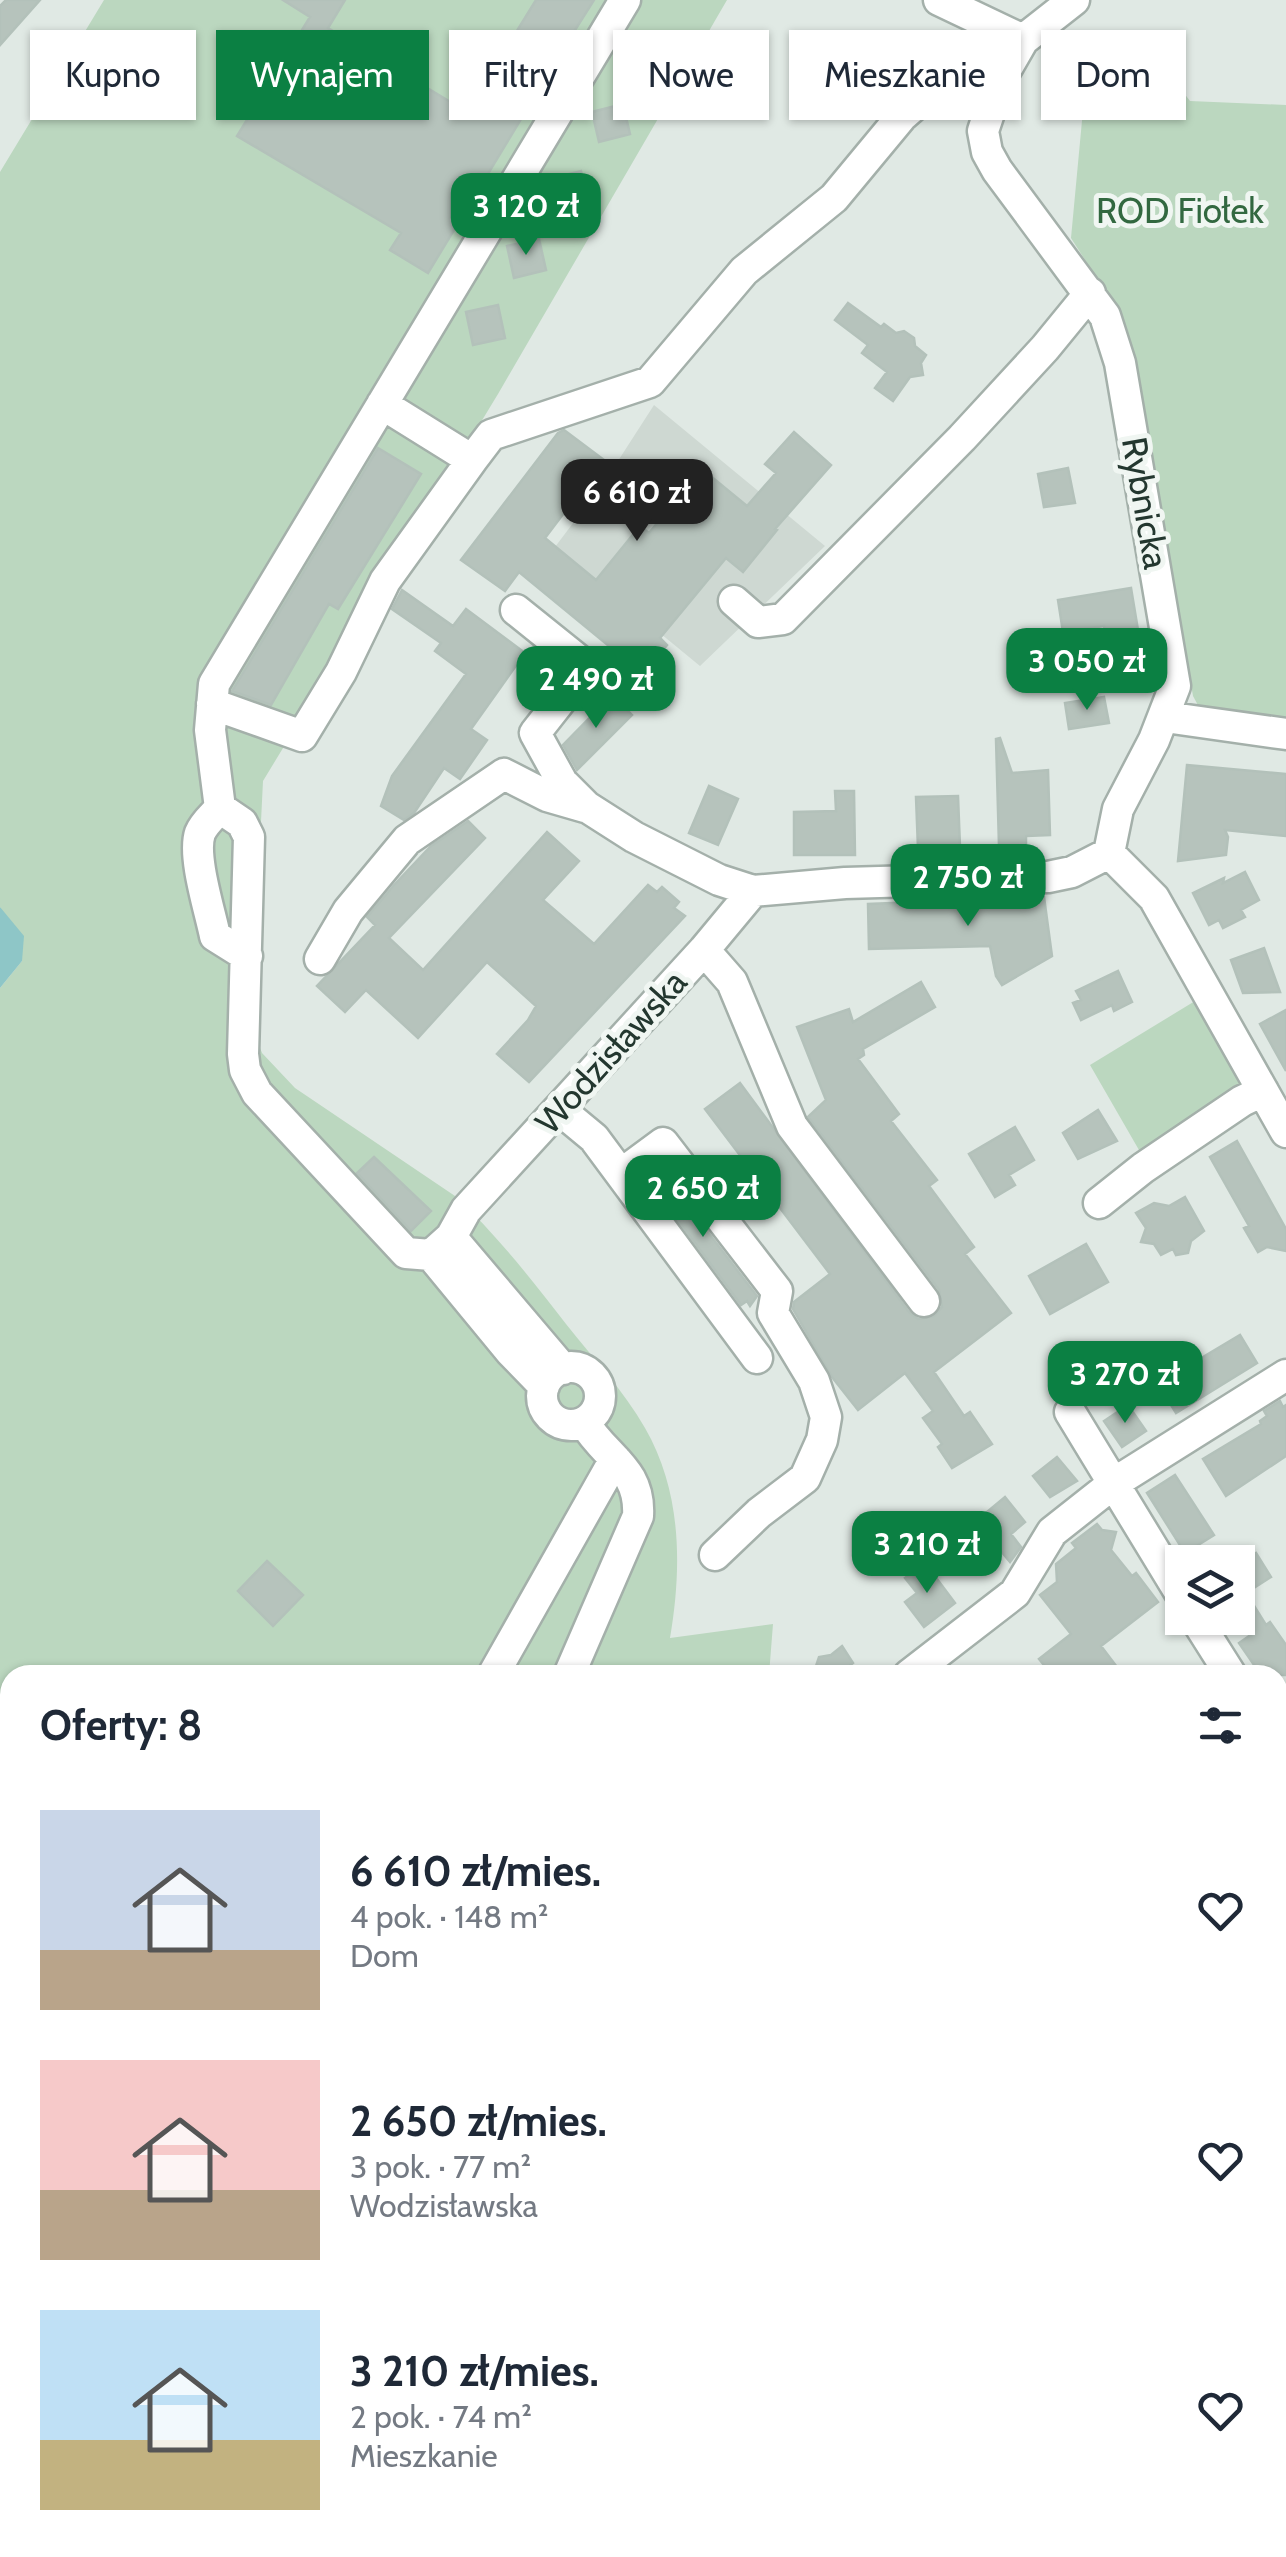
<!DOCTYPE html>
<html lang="pl">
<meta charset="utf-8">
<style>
:root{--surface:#fff;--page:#f2f2f3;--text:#1f2937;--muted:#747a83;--accent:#0b8043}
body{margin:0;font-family:Cabin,sans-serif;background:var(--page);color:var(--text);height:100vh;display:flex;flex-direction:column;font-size:38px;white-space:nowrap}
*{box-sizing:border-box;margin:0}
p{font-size:32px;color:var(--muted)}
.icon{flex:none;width:55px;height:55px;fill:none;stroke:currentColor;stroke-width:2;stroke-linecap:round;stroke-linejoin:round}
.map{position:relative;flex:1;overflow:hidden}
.drawer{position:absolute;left:0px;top:1665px;width:1288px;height:892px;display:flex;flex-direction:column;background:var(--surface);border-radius:30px 30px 0 0;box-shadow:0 2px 8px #0004}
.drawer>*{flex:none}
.guide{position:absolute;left:30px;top:30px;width:1228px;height:90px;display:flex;gap:20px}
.tools{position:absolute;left:1165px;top:1545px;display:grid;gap:20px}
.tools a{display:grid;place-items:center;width:90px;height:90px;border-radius:0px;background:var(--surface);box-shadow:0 2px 8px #0004;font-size:50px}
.price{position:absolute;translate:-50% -85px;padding:0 22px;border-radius:20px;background:var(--accent);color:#fff;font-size:32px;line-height:65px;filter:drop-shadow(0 2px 5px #0008)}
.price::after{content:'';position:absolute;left:50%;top:60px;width:30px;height:22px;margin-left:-15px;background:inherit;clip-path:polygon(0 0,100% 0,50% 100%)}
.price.selected{background:#222;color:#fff}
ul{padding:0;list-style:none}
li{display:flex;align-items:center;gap:30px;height:250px;padding:0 40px}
li span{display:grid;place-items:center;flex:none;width:280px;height:200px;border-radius:0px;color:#555}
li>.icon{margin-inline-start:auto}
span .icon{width:120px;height:120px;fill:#fffc;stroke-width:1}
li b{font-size:42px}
h2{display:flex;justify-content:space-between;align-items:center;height:120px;padding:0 40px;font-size:42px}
.chip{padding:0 35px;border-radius:0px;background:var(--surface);box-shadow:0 2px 8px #0004;font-size:35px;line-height:90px}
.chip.selected{background:var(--accent);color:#fff}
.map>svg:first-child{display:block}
</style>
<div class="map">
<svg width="1286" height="2557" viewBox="0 0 1286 2557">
<rect width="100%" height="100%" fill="#e0e9e4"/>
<path fill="#ced8d2" d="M654,405L825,546L700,666L555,547L607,478Z"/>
<path fill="#bbd7bf" d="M104,0H727L498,394L263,781L251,1024L262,1053L295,1088L455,1196C496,1234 532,1280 566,1324C593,1358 624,1391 645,1428C682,1492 682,1568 670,1638L773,1624L769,1675H10V1906H0V988L22,961L0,907V172Z
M1106,60L1170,75L1190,101L1286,105V719L1200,709L1193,696L1136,370L1110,299L1071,238L1086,78Z
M1195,1001L1244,1090L1143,1157L1090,1065Z
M0,1937L10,1938V2548H1278V2490L1286,2499V2557H0Z"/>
<path fill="#8ec6c7" d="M0,907L24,936L22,961L0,988Z"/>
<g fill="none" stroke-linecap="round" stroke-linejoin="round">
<path stroke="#8ec6c7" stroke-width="6" d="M1163,2548L1171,2557"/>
<path stroke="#8ec6c7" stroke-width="40" d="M1278,2417L1286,2428"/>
</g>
<path fill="#b6c3bc" stroke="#b3c1ba" stroke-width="2.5" d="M6,0H40L0,45V6Z
M283,0H345L328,28L467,112L536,0H594L575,30L582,35L571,53L564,48L428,273L390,250L401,233L237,136L310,17Z
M623,104L630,134L599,142L592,112Z
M581,171L588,202L557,210L550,179Z
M539,239L546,270L514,278L507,246Z
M848,303L881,327L884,324L896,333L904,331L914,338L915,346L926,355L921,363L923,375L910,377L893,401L875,388L887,372L862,353L868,345L835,320Z
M498,305L505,338L473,345L466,312Z
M564,430L604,460L545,538L596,580L640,526L649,533L702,469L747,506L776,473L765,464L794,432L831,465L775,529L777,530L743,572L726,558L660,638L667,645L643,674L519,572L505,591L461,560L558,433Z
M378,448L421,474L338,609L329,604L271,705L232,691Z
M1068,468L1075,503L1044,507L1038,474Z
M1131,588L1146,678L1112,683L1104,626L1063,632L1058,600Z
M402,590L453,626L466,609L525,653L471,729L487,740L460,779L444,768L414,813L404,820L381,806L392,776L466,674L435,651L441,643L392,609Z
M612,695L632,715L577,770L563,745Z
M1104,697L1109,723L1069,729L1065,703Z
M1000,738L1012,773L1048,770L1050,835L1026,836V845L999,846L996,739Z
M1187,765L1286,774V836L1225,830L1228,837L1226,855L1178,861Z
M709,786L738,799L718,845L689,833Z
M835,791H854L855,855H794V812L836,811Z
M958,796L960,847L918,849L916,797Z
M468,821L485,838L389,938L423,970L547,832L579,861L543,900L594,944L648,885L657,892L662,887L679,902L674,908L685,916L529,1082L497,1054L528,1020L536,1006L487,962L418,1038L366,990L345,1012L317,986L375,925L367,917L394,885L431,846Z
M1245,872L1259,900L1241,910L1245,917L1223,928L1219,920L1209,925L1193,893L1224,878L1223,883Z
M1044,897L1052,956L1002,985L996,976L990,946L869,949L868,904Z
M1264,948L1280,992L1243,993L1231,960Z
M1118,971L1132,1002L1114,1011L1112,1005L1081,1020L1073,1003L1081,1000L1076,991Z
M921,982L935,1007L863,1049L864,1055L858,1059L899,1114L891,1121L937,1180L929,1186L974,1247L965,1254L1011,1313L934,1372L964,1416L970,1412L992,1444L952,1468L938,1447L942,1444L923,1418L933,1411L905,1373L858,1410L832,1377L793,1309L794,1302L830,1274L705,1109L740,1083L909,1312L918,1319L934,1316L942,1307L939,1290L808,1117L826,1100L797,1027L849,1009L853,1022Z
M1286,1010V1071L1260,1024Z
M1098,1110L1117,1141L1078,1159L1063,1133Z
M1015,1127L1034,1160L1009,1175L1015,1185L995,1197L969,1154Z
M1237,1141L1286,1229V1251L1267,1247L1258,1252L1244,1228L1249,1226L1210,1157Z
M374,1157L431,1211L411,1231L357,1173Z
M661,1171L757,1296L750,1306L747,1301L741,1305L648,1180Z
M1185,1197L1204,1231L1191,1241L1188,1253L1176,1255L1173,1249L1161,1255L1154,1244L1141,1242L1146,1228L1136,1213L1154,1203L1169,1206Z
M1086,1244L1108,1282L1050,1314L1029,1276Z
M1240,1335L1257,1363L1176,1413L1158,1384Z
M1139,1361L1155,1388L1137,1399L1121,1371Z
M1280,1401L1283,1407L1286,1405V1456L1226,1496L1203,1459L1261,1424L1260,1421L1267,1416L1264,1411Z
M1128,1405L1146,1431L1122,1447L1104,1421Z
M1057,1457L1077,1481L1050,1497L1033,1476Z
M1175,1475L1214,1535L1185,1553L1147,1493Z
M1005,1497L1025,1522L1011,1534L1021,1547L1010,1562L991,1539L979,1533L988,1526L981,1517Z
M1097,1524L1102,1530L1116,1532L1111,1550L1132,1576L1136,1573L1158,1602L1101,1646L1123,1675H1052L1039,1659L1071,1634L1040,1595L1057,1582L1056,1564L1076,1548L1072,1543Z
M1256,1553L1271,1577L1246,1593L1266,1625L1270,1622L1286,1645V1675H1261L1239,1643L1252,1634L1238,1598V1565Z
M267,1561L303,1595L273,1626L238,1591Z
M925,1563L955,1603L924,1627L905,1602L917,1593L905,1578Z
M842,1646L853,1663L848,1667L847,1675H813L819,1657L831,1655Z"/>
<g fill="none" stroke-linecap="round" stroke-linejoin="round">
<defs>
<path id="minor" d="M625,0L214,684L210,730L220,808L242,823L249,837L243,1054L245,1070L257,1093L406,1253L431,1255L451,1237L466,1210L704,950L753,891
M939,0L1023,40
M1074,0L1023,40L1000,80L983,131L987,152L997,170L1105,316L1120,363L1175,686L1154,740L1118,809L1109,853L1154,898L1286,1132
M382,404L472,460L491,435L650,382L744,271L834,198L902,116L949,75L970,65L983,62L1006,69
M734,601L758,622L783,619L962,438L1045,348L1090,293
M516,610L587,667L535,733L562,782L587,807L634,837L719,880L753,891L845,883L1048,877L1072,872L1109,853
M212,704L302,736L341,672L385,581L472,460
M1165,717L1286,734
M220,808C213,816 204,823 200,833C192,856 210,911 215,936L247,956
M704,950L732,982L792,1126L924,1301
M320,959L348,911L407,840L504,774L547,796L585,807
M559,1109L594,1138L757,1358
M621,1174L663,1143L777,1291L773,1313L814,1381L826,1417L822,1440L805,1478L759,1513L715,1555
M1099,1203L1143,1168L1242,1101L1263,1091
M451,1237L563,1369
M431,1255L510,1351L544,1386
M542 1396a29 29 0 1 1 58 0a29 29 0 1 1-58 0Z
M1070,1412L1182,1596
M1195,1618L1231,1675
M493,1675L615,1459
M569,1675L638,1516C641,1468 605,1458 584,1422
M909,1675L1015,1593L1052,1532L1114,1483L1286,1375
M1278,1744L1286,1757"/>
</defs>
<use href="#minor" stroke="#a4b0aa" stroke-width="35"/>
<use href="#minor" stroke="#fff" stroke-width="30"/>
</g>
<g text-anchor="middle" stroke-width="10" stroke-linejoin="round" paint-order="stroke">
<g font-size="35" fill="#326840" stroke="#f0f6f2">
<text x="1180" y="223">ROD Fiołek</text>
</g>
<g font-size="35" fill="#23372f" stroke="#f0f6f2">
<text transform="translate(1145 503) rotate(80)" y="12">Rybnicka</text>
<text transform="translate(611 1052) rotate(-48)" y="12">Wodzisławska</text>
</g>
</g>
</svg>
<div class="tools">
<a><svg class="icon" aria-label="layers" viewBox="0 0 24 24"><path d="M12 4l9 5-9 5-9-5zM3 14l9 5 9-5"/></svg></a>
</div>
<b class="price" style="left:526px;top:258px">3 120 zł</b>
<b class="price selected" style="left:637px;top:544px">6 610 zł</b>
<b class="price" style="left:1087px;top:713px">3 050 zł</b>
<b class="price" style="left:596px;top:731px">2 490 zł</b>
<b class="price" style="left:968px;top:929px">2 750 zł</b>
<b class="price" style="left:703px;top:1240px">2 650 zł</b>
<b class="price" style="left:1125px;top:1426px">3 270 zł</b>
<b class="price" style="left:927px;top:1596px">3 210 zł</b>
<div class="guide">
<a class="chip">Kupno</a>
<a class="chip selected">Wynajem</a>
<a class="chip">Filtry</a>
<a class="chip">Nowe</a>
<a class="chip">Mieszkanie</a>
<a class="chip">Dom</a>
</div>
<section class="drawer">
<h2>Oferty: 8<svg class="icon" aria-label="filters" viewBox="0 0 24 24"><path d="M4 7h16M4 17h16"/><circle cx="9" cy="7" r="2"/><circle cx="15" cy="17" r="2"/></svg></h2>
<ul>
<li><span style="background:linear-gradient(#c9d6e8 70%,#b9a48a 0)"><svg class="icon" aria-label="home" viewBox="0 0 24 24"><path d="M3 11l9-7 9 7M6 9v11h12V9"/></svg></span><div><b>6 610 zł/mies.</b><p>4 pok. · 148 m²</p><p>Dom</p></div><svg class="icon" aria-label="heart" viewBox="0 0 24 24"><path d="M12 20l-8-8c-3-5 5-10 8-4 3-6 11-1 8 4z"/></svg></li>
<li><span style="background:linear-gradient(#f6c9c9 65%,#b9a48a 0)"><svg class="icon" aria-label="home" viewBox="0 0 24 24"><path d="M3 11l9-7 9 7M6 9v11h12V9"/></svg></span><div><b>2 650 zł/mies.</b><p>3 pok. · 77 m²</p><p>Wodzisławska</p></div><svg class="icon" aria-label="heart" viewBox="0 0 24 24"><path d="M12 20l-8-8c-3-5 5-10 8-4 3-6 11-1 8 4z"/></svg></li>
<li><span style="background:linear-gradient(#bfe0f5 65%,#c2b280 0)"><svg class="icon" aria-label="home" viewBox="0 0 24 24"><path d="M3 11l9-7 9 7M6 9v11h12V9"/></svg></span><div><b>3 210 zł/mies.</b><p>2 pok. · 74 m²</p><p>Mieszkanie</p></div><svg class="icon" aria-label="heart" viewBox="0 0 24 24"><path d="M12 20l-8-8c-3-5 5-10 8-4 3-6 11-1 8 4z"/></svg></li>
</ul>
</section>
</div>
